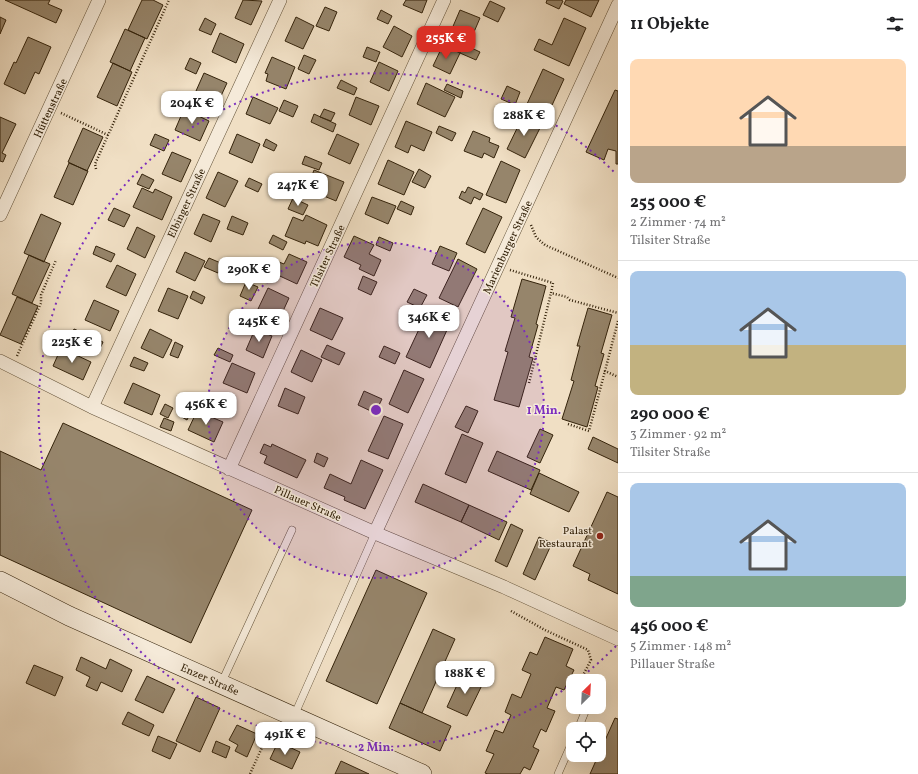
<!DOCTYPE html>
<html lang="de">
<meta charset="utf-8">
<style>
:root{--surface:#fff;--page:#f6f6f6;--text:#202124;--muted:#757577;--line:#e0e0e0;--accent:#d93025}
body{margin:0;font-family:Vollkorn,serif;background:var(--page);color:var(--text);height:100vh;display:flex;flex-direction:column;font-size:15px;white-space:nowrap}
*{box-sizing:border-box;margin:0}
p{font-size:13px;color:var(--muted)}
.icon{flex:none;width:22px;height:22px;fill:none;stroke:currentColor;stroke-width:2;stroke-linecap:round;stroke-linejoin:round}
.map{position:relative;flex:1;overflow:hidden}
.details{display:flex;flex-direction:column;background:var(--surface);width:300px}
.details>*{flex:none}
.needle{width:26px;rotate:24deg}
.controls{position:absolute;left:566px;top:674px;display:grid;gap:8px}
.controls a{display:grid;place-items:center;width:40px;height:40px;border-radius:8px;background:var(--surface);box-shadow:0 4px 16px #0002;font-size:20px}
.price{position:absolute;translate:-50% -34px;padding:0 9px;border-radius:8px;background:#fff;color:#222;font-size:13px;line-height:26px;filter:drop-shadow(0 1px 2px #0008)}
.price::after{content:'';position:absolute;left:50%;top:24px;width:12px;height:9px;margin-left:-6px;background:inherit;clip-path:polygon(0 0,100% 0,50% 100%)}
.price.on{background:var(--accent);color:#fff}
ul{padding:0;list-style:none}
li{display:grid;align-content:center;gap:8px;height:212px;padding:0 12px}
li+li{border-top:1px solid var(--line)}
li span{display:grid;place-items:center;height:124px;border-radius:8px;color:#555}
li>.icon{margin-inline-start:auto}
span .icon{width:72px;height:72px;fill:#fffc;stroke-width:1}
li b{font-size:17px}
h2{display:flex;justify-content:space-between;align-items:center;height:48px;padding:0 12px;font-size:17px}
main{display:flex;flex:1;min-height:0}
.map>svg:first-child{display:block}
</style>
<main>
<div class="map">
<svg width="618" height="774" viewBox="0 0 618 774">
<rect width="100%" height="100%" fill="#f0dfc4"/>
<filter id="stains"><feTurbulence type="fractalNoise" baseFrequency=".005" numOctaves="4"/><feColorMatrix values="0 0 0 0 .2 0 0 0 0 .09 0 0 0 0 .02 0 0 0 .5 -.17"/></filter>
<radialGradient id="worn" r=".72"><stop offset=".6" stop-color="#630" stop-opacity="0"/><stop offset="1" stop-color="#630" stop-opacity=".3"/></radialGradient>
<path fill="#96856b" stroke="#34230b" d="M5,0H50L48,4L62,10L56,23Z
M142,0H153L163,5L147,39L128,30Z
M243,0L262,1L251,25L235,18Z
M406,0H427L422,13L403,5Z
M547,0H561L563,1L559,9L546,3Z
M566,0H599L591,17L564,4Z
M490,1L505,8L498,22L483,15Z
M325,7L337,12L329,31L316,26Z
M381,10L392,16L388,24L377,19Z
M460,10L480,18L471,39L451,31Z
M0,17L6,20L0,34Z
M296,17L314,26L303,49L285,41Z
M205,18L216,24L211,35L199,30Z
M564,18L586,28L569,66L534,50L539,39L552,45Z
M394,26L412,36L402,57L383,47Z
M125,29L145,38L130,71L110,62Z
M220,33L244,44L236,63L212,52Z
M28,37L51,47L39,74L35,72L25,94L4,84L14,62L16,63Z
M463,44L480,52L476,60L460,53Z
M443,45L460,53L450,74L433,66Z
M367,47L380,52L376,62L363,57Z
M304,55L316,60L309,74L298,69Z
M272,57L295,67L286,89L266,81L268,74L265,73Z
M190,58L201,63L196,74L185,69Z
M379,62L398,71L389,91L370,82Z
M113,63L132,72L117,106L97,97Z
M543,69L564,79L548,114L527,104Z
M204,73L227,83L215,109L200,102L204,94L196,91Z
M341,80L357,88L354,95L337,88Z
M426,83L455,97L445,117L417,104Z
M447,84L463,91L461,98L444,90Z
M507,86L520,92L515,105L501,99Z
M615,90L618,91V164H616V151L608,149L604,160L586,152Z
M253,97L278,108L270,124L246,114Z
M356,97L379,106L371,125L349,115Z
M284,100L298,106L293,117L279,111Z
M184,109L209,121L200,141L175,130Z
M324,109L335,113L331,121L320,117Z
M314,114L336,124L333,132L311,122Z
M523,116L542,124L525,158L507,149Z
M0,117L16,124L2,153L6,155L3,162L0,161Z
M406,121L432,132L424,151L411,145L408,153L395,147Z
M439,126L456,133L452,141L436,133Z
M83,128L103,137L87,171L68,162Z
M473,131L490,138L489,142L499,146L494,158L484,153L482,158L464,151Z
M155,134L169,140L164,151L150,145Z
M237,134L260,144L252,163L229,153Z
M337,134L359,144L350,164L328,154Z
M266,139L277,145L274,151L263,146Z
M172,152L191,160L181,182L162,174Z
M305,156L322,163L319,170L302,164Z
M388,160L414,172L404,195L378,184Z
M501,161L520,170L506,203L486,195Z
M69,163L88,171L73,205L54,197Z
M419,169L431,176L425,188L412,182Z
M314,170L344,182L336,201L307,189Z
M218,172L238,181L225,207L206,198Z
M142,174L154,180L149,189L137,184Z
M249,178L262,184L258,192L245,186Z
M468,187L483,194L480,200L474,197L471,204L459,198L462,191L465,193Z
M142,188L153,193L155,189L172,197L162,220L133,207Z
M372,197L396,206L388,224L365,214Z
M293,198L308,205L303,215L288,209Z
M401,201L414,207L411,215L397,209Z
M114,208L130,215L124,227L108,220Z
M483,208L502,217L485,253L466,244Z
M41,214L61,223L44,262L24,253Z
M203,214L220,221L211,242L194,234Z
M306,215L327,225L318,246L306,241L305,244L285,236L293,217L303,221Z
M232,216L248,223L243,235L227,229Z
M137,227L155,236L145,258L127,249Z
M273,235L287,242L283,250L269,243Z
M354,236L374,245L369,254L381,260L374,276L359,269L361,265L344,257Z
M379,237L393,243L390,251L376,245Z
M96,246L115,254L111,262L93,254Z
M440,246L457,253L449,271L432,264Z
M185,252L205,261L195,281L176,272Z
M289,254L307,262L297,284L269,271L274,260L284,264Z
M29,255L50,264L32,303L12,294Z
M209,258L223,264L218,273L204,267Z
M458,259L477,269L458,307L439,298Z
M117,265L136,274L126,296L106,287Z
M363,276L377,282L371,295L358,289Z
M522,279L546,286L536,324L538,325L529,357L533,358L519,407L494,400L508,352L505,351L515,318L511,317Z
M246,282L258,287L251,301L240,296Z
M168,288L188,296L178,319L158,311Z
M268,288L289,298L279,320L258,309Z
M414,289L427,295L420,308L407,302Z
M193,291L205,297L202,304L190,298Z
M17,297L38,306L21,344L0,335Z
M94,300L119,311L110,331L85,320Z
M320,308L343,318L332,340L310,330Z
M588,308L612,315L601,353L604,354L595,386L598,387L587,427L562,419L574,381L571,380L580,346H577Z
M428,310L451,321L430,368L406,357Z
M74,329L81,332L73,350L66,347Z
M150,329L172,340L163,358L141,348Z
M255,329L272,336L263,358L246,350Z
M84,333L103,342L98,353L79,344Z
M175,342L183,346L178,358L170,355Z
M327,345L345,353L339,365L321,357Z
M384,346L400,353L395,364L379,357Z
M61,348L91,362L83,380L53,366Z
M218,348L233,355L230,362L214,355Z
M301,350L322,360L312,382L291,372Z
M134,357L148,363L144,371L130,366Z
M232,363L255,373L247,393L223,383Z
M404,370L424,379L408,413L389,404Z
M133,383L160,395L152,415L124,403Z
M285,388L305,397L298,414L278,406Z
M364,391L382,399L375,413L358,405Z
M189,398L196,402L187,420L180,416Z
M165,404L173,408L168,418L160,414Z
M466,406L478,411L468,433L455,427Z
M197,411L223,422L214,442L188,430Z
M384,416L403,424L388,459L368,451Z
M164,418L174,422L171,431L160,427Z
M63,423L252,510L191,643L0,555V451L41,470Z
M540,429L553,435L540,463L527,457Z
M462,434L483,443L466,483L445,474Z
M593,437L618,449V463L588,449Z
M264,444L271,447L272,444L306,460L297,478L264,463L267,456L260,453Z
M497,451L540,470L531,490L488,471Z
M317,453L328,458L324,467L314,462Z
M361,460L383,470L365,509L344,500L345,497L324,488L330,474L351,484Z
M539,473L579,492L569,512L530,494Z
M423,484L469,505L461,522L415,502Z
M607,492L618,497V594L588,580L590,574L573,566Z
M469,505L507,522L499,540L461,522Z
M511,524L523,530L507,567L495,561Z
M539,537L552,543L535,580L523,574Z
M376,570L427,593L377,704L326,681Z
M433,629L455,639L422,713L400,703Z
M545,637L573,649L566,666L574,670L564,690L556,687L547,708L555,711L546,732L541,729L533,747L539,750L530,770L524,767L520,774H488L485,773L494,754L486,751L495,730L503,733L511,715L505,712L512,694L521,698L531,674L522,670L530,652L537,655Z
M81,657L106,669L110,659L132,670L122,692L101,682L97,691L86,686L90,677L76,670Z
M34,665L63,677L55,696L26,683Z
M462,674L483,683L467,716L447,707Z
M147,676L175,689L163,713L135,700Z
M196,697L220,708L200,752L176,741Z
M400,703L451,726L440,751L389,728Z
M128,712L154,725L149,736L122,724Z
M615,718L618,719V774H590Z
M237,725L257,734L247,757L235,751L238,745L229,740Z
M158,736L177,744L170,759L152,751Z
M216,741L230,747L226,758L212,752Z
M278,742L300,752L292,769L270,759Z
M341,761L369,774H335Z"/>
<g fill="none" stroke-linecap="round" stroke-linejoin="round">
<defs>
<path id="lane" d="M221,684L292,530
M294,716L375,533
M578,729L587,707
M558,774L573,740"/>
<path id="street" d="M0,215L99,0
M0,361L92,407L375,533L504,587L618,639
M92,407L280,0
M229,469L444,0
M375,533L618,5"/>
<path id="secondary" d="M0,581L69,616L422,774"/>
</defs>
<use href="#lane" stroke="#635239" stroke-width="8"/>
<use href="#street" stroke="#635239" stroke-width="14"/>
<use href="#secondary" stroke="#34230b" stroke-width="20"/>
<path stroke="#34230b" stroke-width="2.5" stroke-dasharray="1 2" stroke-linecap="butt" d="M61,113L108,135
M96,169L95,164L169,0
M531,225L536,237L545,245L618,278
M510,270L553,283L551,293L567,297L570,300L618,313
M618,321L605,371L618,377
M17,356L41,303V295L56,260
M529,383L551,293
M568,424L589,431L605,371
M511,611L545,630L588,650L591,660L580,681
M250,774L273,723"/>
<use href="#lane" stroke="#f5ead9" stroke-width="7"/>
<use href="#street" stroke="#f5ead9" stroke-width="13"/>
<use href="#secondary" stroke="#f5ead9" stroke-width="19"/>
</g>
<circle cx="376" cy="410" r="168" fill="#7b2cbf" fill-opacity=".12"/>
<g fill="none" stroke="#7b2cbf" stroke-width="2" stroke-dasharray="2 4">
<circle cx="376" cy="410" r="168"/>
<path d="M616 646A337 337 0 0 1 576 681M572 684A337 337 0 1 1 616 174"/>
</g>
<circle fill="#8f2418" stroke="#f5ead9" stroke-width="1.5" cx="600" cy="536" r="4"/>
<g text-anchor="middle" stroke-width="3" stroke-linejoin="round" paint-order="stroke">
<g font-size="11" fill="#34230b" stroke="#f5ead9">
<text transform="translate(50 108) rotate(-65)" y="4">Hüttenstraße</text>
<text transform="translate(186 203) rotate(-65)" y="4">Elbinger Straße</text>
<text transform="translate(507 247) rotate(-65)" y="4">Marienburger Straße</text>
<text transform="translate(327 256) rotate(-65)" y="4">Tilsiter Straße</text>
<text transform="translate(308 503) rotate(24)" y="4">Pillauer Straße</text>
<text transform="translate(210 679) rotate(24)" y="4">Enzer Straße</text>
</g>
<g font-size="11" fill="#34230b" stroke="#f5ead9" text-anchor="end">
<text x="592" y="534">Palast<tspan x="592" dy="13">Restaurant</tspan></text>
</g>
</g>
<circle cx="376" cy="410" r="6" fill="#7b2cbf" stroke="#f5ead9" stroke-width="2"/>
<g font-size="12" text-anchor="middle" font-weight="bold" fill="#7b2cbf" stroke="#f5ead9" stroke-width="3" stroke-linejoin="round" paint-order="stroke">
<text x="544" y="414">1 Min.</text>
<text x="376" y="751">2 Min.</text>
</g>
<rect width="100%" height="100%" filter="url(#stains)"/>
<rect width="100%" height="100%" fill="url(#worn)"/>
</svg>
<div class="controls">
<a><svg class="needle" viewBox="-14 -14 28 28"><path d="M0-13l5 13h-10z" fill="#e53935"/><path d="M0 13l5-13h-10z" fill="#757577"/></svg></a>
<a><svg class="icon" aria-label="locate" viewBox="0 0 24 24"><circle cx="12" cy="12" r="6"/><path d="M12 2v4M12 18v4M2 12h4M18 12h4"/></svg></a>
</div>
<b class="price on" style="left:446px;top:60px">255K €</b>
<b class="price" style="left:192px;top:125px">204K €</b>
<b class="price" style="left:524px;top:137px">288K €</b>
<b class="price" style="left:298px;top:207px">247K €</b>
<b class="price" style="left:249px;top:291px">290K €</b>
<b class="price" style="left:429px;top:339px">346K €</b>
<b class="price" style="left:259px;top:343px">245K €</b>
<b class="price" style="left:72px;top:364px">225K €</b>
<b class="price" style="left:206px;top:426px">456K €</b>
<b class="price" style="left:465px;top:695px">188K €</b>
<b class="price" style="left:285px;top:756px">491K €</b>
</div>
<section class="details">
<h2>11 Objekte<svg class="icon" aria-label="filters" viewBox="0 0 24 24"><path d="M4 7h16M4 17h16"/><circle cx="9" cy="7" r="2"/><circle cx="15" cy="17" r="2"/></svg></h2>
<ul>
<li><span style="background:linear-gradient(#ffd9b3 70%,#b9a48a 0)"><svg class="icon" aria-label="home" viewBox="0 0 24 24"><path d="M3 11l9-7 9 7M6 9v11h12V9"/></svg></span><div><b>255 000 €</b><p>2 Zimmer · 74 m²</p><p>Tilsiter Straße</p></div></li>
<li><span style="background:linear-gradient(#a9c7e8 60%,#c2b280 0)"><svg class="icon" aria-label="home" viewBox="0 0 24 24"><path d="M3 11l9-7 9 7M6 9v11h12V9"/></svg></span><div><b>290 000 €</b><p>3 Zimmer · 92 m²</p><p>Tilsiter Straße</p></div></li>
<li><span style="background:linear-gradient(#a9c7e8 75%,#7fa58c 0)"><svg class="icon" aria-label="home" viewBox="0 0 24 24"><path d="M3 11l9-7 9 7M6 9v11h12V9"/></svg></span><div><b>456 000 €</b><p>5 Zimmer · 148 m²</p><p>Pillauer Straße</p></div></li>
</ul>
</section>
</main>
